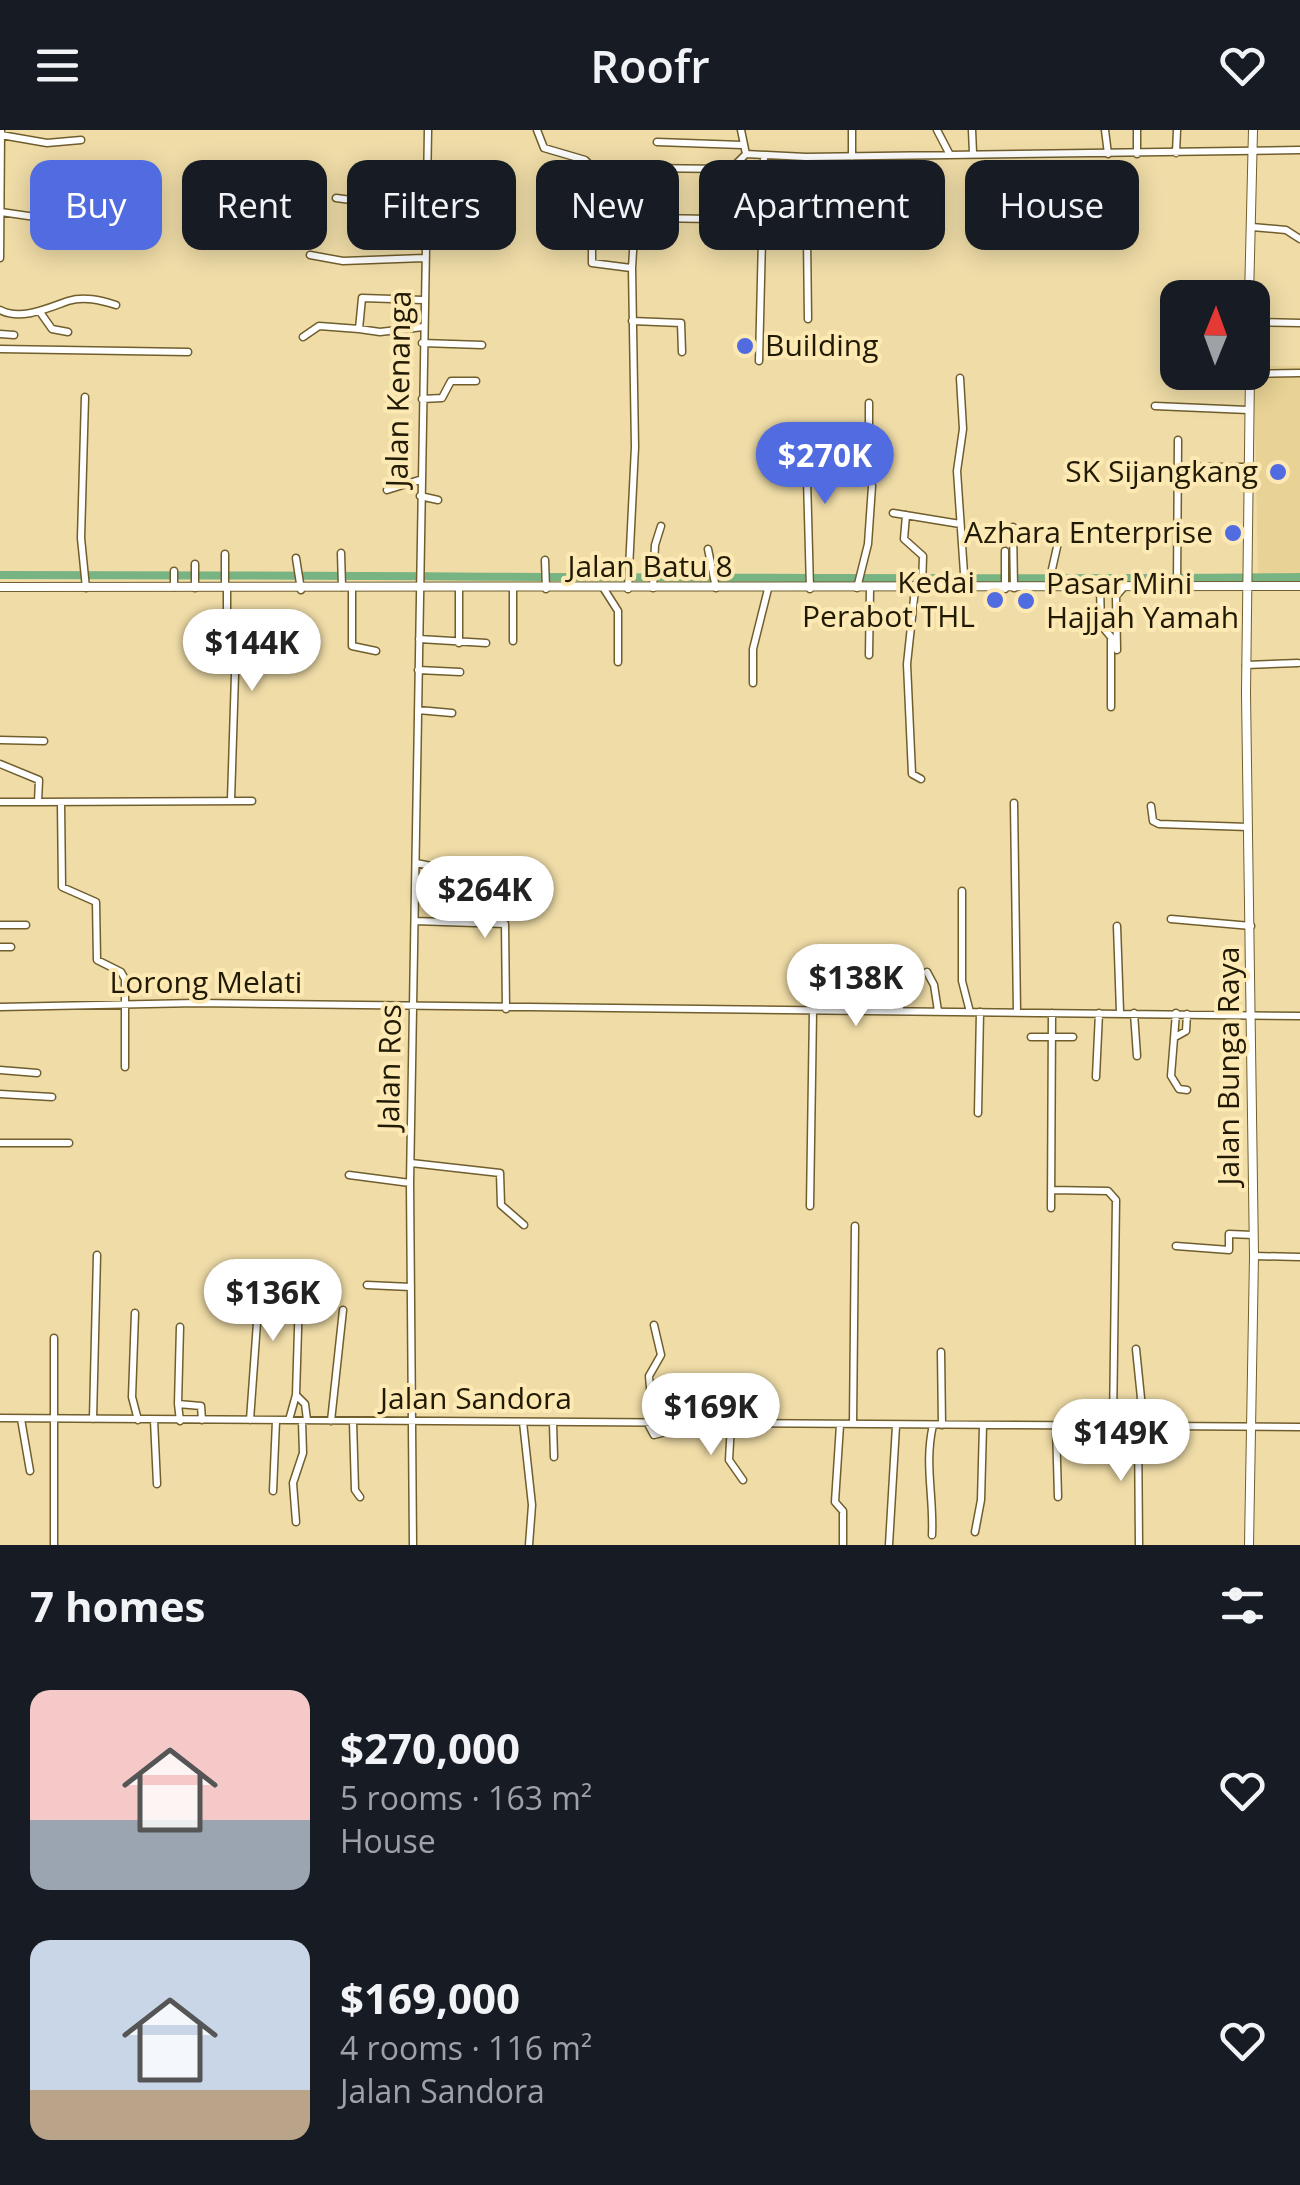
<!DOCTYPE html>
<meta charset="utf-8">
<style>
:root{--surface:#171b24;--page:#20242c;--text:#f1f3f6;--muted:#9ea1a6;--accent:#516be0}
body{margin:0;font-family:"Open Sans",sans-serif;background:var(--page);color:var(--text);height:100vh;display:flex;flex-direction:column;font-size:38px;white-space:nowrap}
*{box-sizing:border-box;margin:0}
p{font-size:32px;color:var(--muted)}
.icon{flex:none;width:55px;height:55px;fill:none;stroke:currentColor;stroke-width:2;stroke-linecap:round;stroke-linejoin:round}
.map{position:relative;height:1415px;overflow:hidden}
.side{display:flex;flex-direction:column;background:var(--surface);flex:1}
.side>*{flex:none}
.guide{position:absolute;left:30px;top:30px;width:1240px;height:90px;display:flex;gap:20px}
.needle{width:65px;rotate:1deg}
.controls{position:absolute;left:1160px;top:150px;display:grid;gap:20px}
.controls a{display:grid;place-items:center;width:110px;height:110px;border-radius:20px;background:var(--surface);box-shadow:0 5px 25px #0003;font-size:50px}
.price{position:absolute;translate:-50% -85px;padding:0 22px;border-radius:35px;background:#fff;color:#222;font-size:32px;line-height:65px;filter:drop-shadow(0 2px 5px #0008)}
.price::after{content:'';position:absolute;left:50%;top:60px;width:30px;height:22px;margin-left:-15px;background:inherit;clip-path:polygon(0 0,100% 0,50% 100%)}
.price.on{background:var(--accent);color:#fff}
ul{padding:0;list-style:none}
li{display:flex;align-items:center;gap:30px;height:250px;padding:0 30px}
li span{display:grid;place-items:center;flex:none;width:280px;height:200px;border-radius:20px;color:#555}
li>.icon{margin-inline-start:auto}
span .icon{width:120px;height:120px;fill:#fffc;stroke-width:1}
li b{font-size:42px}
h2{display:flex;justify-content:space-between;align-items:center;height:120px;padding:0 30px;font-size:42px}
.chip{padding:0 35px;border-radius:20px;background:var(--surface);box-shadow:0 5px 25px #0003;font-size:35px;line-height:90px}
.chip.on{background:var(--accent);color:#fff}
header{display:flex;justify-content:space-between;align-items:center;height:130px;padding:0 30px;background:var(--surface);font-size:45px;font-weight:600}
.map>svg:first-child{display:block}
</style>
<header><svg class="icon" aria-label="menu" viewBox="0 0 24 24"><path d="M4 6h16M4 12h16M4 18h16"/></svg>Roofr<svg class="icon" aria-label="heart" viewBox="0 0 24 24"><path d="M12 20l-8-8c-3-5 5-10 8-4 3-6 11-1 8 4z"/></svg></header>
<div class="map">
<svg width="1300" height="1415" viewBox="0 0 1300 1415">
<rect width="100%" height="100%" fill="#efdca7"/>
<path fill="#e8d295" d="M1254,236H1300V447L1258,448Z"/>
<g fill="none" stroke-linecap="round" stroke-linejoin="round">
<path stroke="#77b383" stroke-width="8" d="M0,445C433,445 867,451 1300,447"/>
<defs>
<path id="minor" d="M537,0L544,18L585,30L592,37
M741,0L746,24
M852,0V27
M937,0L949,23
M972,0L973,23
M1105,0L1108,24
M1137,0V24
M1,5L47,13L81,10
M657,12L742,15
M1176,23L1177,0
M746,24L806,27L1300,20
M806,27L808,189
M336,68L427,80
M1,82L49,89L95,86L115,62
M590,87L713,89
M1252,97L1286,100L1300,109
M310,125L343,131L424,128
M0,128L1,0
M631,138L592,133V37L638,38
M0,180C21,191 48,178 68,171C84,166 100,170 116,175
M40,182L52,199L68,202
M632,191L681,193L682,222
M1252,192L1300,193
M423,197L380,202L359,199L362,168L423,170
M0,204L14,205
M303,207L319,196L359,199
M422,213L482,215
M0,219L188,222
M759,231L764,27
M1250,244L1300,243
M960,248L963,299L957,341L965,458
M85,267L81,408L86,458
M422,269L442,268L451,251H476
M1155,276L1248,280
M806,311L810,459
M1185,337H1248
M387,360L419,350
M420,366L438,370
M893,383L960,394
M906,385L904,409L923,426L922,458
M1013,397L1014,458
M708,419L716,458
M341,423L342,457
M296,428L301,460
M545,430L546,459
M174,457V441
M225,457V424
M1048,457L1057,417
M1100,457L1101,495L1111,507V577
M1177,457L1178,310
M195,458V434
M653,458L655,415L661,396
M857,458L868,414L872,356L860,316L869,298V273
M227,459V492L236,513L231,670
M604,459L618,481V532
M628,459L635,317L632,138L638,38L731,39L746,24
M915,459L907,534L912,644L921,649
M1005,459V421
M352,460V516L376,521
M419,509L486,513
M513,511V460
M459,513V460
M1117,520L1116,466L1123,458
M869,525L870,459
M1246,535L1298,533
M418,540L460,542
M753,553V519L768,459
M418,580L452,583
M0,610L44,611
M0,634L39,650L38,672L252,671
M0,672H38
M61,673L62,757L96,772L97,830L121,842L125,849V937
M1014,673L1017,882
M1151,676L1153,691L1159,694L1248,697
M416,733L431,736L443,750L466,753
M962,761V851L970,882
M1171,789L1251,796
M415,791L505,794L506,879
M0,795H26
M1117,796L1120,882
M0,817H11
M927,842L934,855L938,881
M0,877L197,873L1300,886
M863,881L864,849
M899,881L909,846
M1134,883L1137,926
M1176,883L1171,946L1179,959L1187,960
M1177,906L1186,901L1187,884
M1031,907H1073
M0,940L37,943
M1096,947L1099,883
M0,964L52,967
M978,983L980,882
M0,1013H69
M411,1033L500,1043L501,1075L524,1095
M349,1045L410,1053
M1051,1060L1108,1061L1116,1070L1113,1295
M810,1076L813,881
M1051,1078L1052,883
M1176,1116L1229,1120V1104L1253,1105
M1254,1126L1300,1127
M367,1155L411,1157
M135,1183L132,1267L138,1290
M941,1222L942,1295
M296,1265L305,1274L307,1290
M178,1274L180,1197
M0,1288L1300,1297
M21,1289L30,1341
M93,1289L97,1125
M154,1290L157,1354
M250,1290L261,1137
M289,1290L296,1265L299,1167
M180,1291L178,1274L201,1276L202,1290
M331,1291L343,1180
M353,1291L355,1360L360,1367
M523,1292L532,1375L529,1415
M647,1292L654,1305L662,1303L665,1293
M653,1292L649,1246L661,1225L654,1195
M553,1293L554,1327
M731,1294L729,1330L743,1350
M853,1294L855,1096
M1135,1294L1141,1268L1136,1219
M1138,1294L1139,1415
M840,1295L835,1372L843,1381V1415
M1056,1295L1058,1367
M273,1361L276,1291
M296,1392L293,1353L303,1323L302,1291
M975,1402L981,1370L983,1296
M932,1405C934,1367 924,1334 933,1295
M54,1415V1208
M413,1415L410,1053L428,0
M889,1415L896,1296"/>
<path id="tertiary" d="M1249,168L1253,0
M0,457L1300,456
M1249,1415L1254,1126L1246,563L1250,242"/>
</defs>
<use href="#minor" stroke="#705e2d" stroke-width="9"/>
<use href="#tertiary" stroke="#705e2d" stroke-width="10"/>
<use href="#minor" stroke="#fff" stroke-width="6"/>
<use href="#tertiary" stroke="#fff" stroke-width="8"/>
</g>
<g fill="#516be0" stroke="#fde9b4" stroke-width="4">
<circle cx="745" cy="216" r="10"/>
<circle cx="1278" cy="342" r="10"/>
<circle cx="1233" cy="403" r="10"/>
<circle cx="995" cy="470" r="10"/>
<circle cx="1026" cy="471" r="10"/>
</g>
<g text-anchor="middle" stroke-width="8" stroke-linejoin="round" paint-order="stroke">
<g font-size="30" fill="#211a05" stroke="#fde9b4" text-anchor="end">
<text x="765" y="226" text-anchor="start">Building</text>
<text x="1258" y="352">SK Sijangkang</text>
<text x="1213" y="413">Azhara Enterprise</text>
<text x="975" y="463">Kedai<tspan x="975" dy="34">Perabot THL</tspan></text>
<text x="1046" y="464" text-anchor="start">Pasar Mini<tspan x="1046" dy="34">Hajjah Yamah</tspan></text>
</g>
<g font-size="30" fill="#211a05" stroke="#fde9b4">
<text transform="translate(399 259) rotate(-89)" y="10">Jalan Kenanga</text>
<text x="650" y="447">Jalan Batu 8</text>
<text x="206" y="863">Lorong Melati</text>
<text transform="translate(1229 936) rotate(-90)" y="10">Jalan Bunga Raya</text>
<text transform="translate(390 937) rotate(-89)" y="10">Jalan Ros</text>
<text x="476" y="1279">Jalan Sandora</text>
</g>
</g>
</svg>
<div class="controls">
<a><svg class="needle" viewBox="-14 -14 28 28"><path d="M0-13l5 13h-10z" fill="#e53935"/><path d="M0 13l5-13h-10z" fill="#9ea1a6"/></svg></a>
</div>
<b class="price on" style="left:825px;top:377px">$270K</b>
<b class="price" style="left:252px;top:564px">$144K</b>
<b class="price" style="left:485px;top:811px">$264K</b>
<b class="price" style="left:856px;top:899px">$138K</b>
<b class="price" style="left:273px;top:1214px">$136K</b>
<b class="price" style="left:711px;top:1328px">$169K</b>
<b class="price" style="left:1121px;top:1354px">$149K</b>
<div class="guide">
<a class="chip on">Buy</a>
<a class="chip">Rent</a>
<a class="chip">Filters</a>
<a class="chip">New</a>
<a class="chip">Apartment</a>
<a class="chip">House</a>
</div>
</div>
<section class="side">
<h2>7 homes<svg class="icon" aria-label="filters" viewBox="0 0 24 24"><path d="M4 7h16M4 17h16"/><circle cx="9" cy="7" r="2"/><circle cx="15" cy="17" r="2"/></svg></h2>
<ul>
<li><span style="background:linear-gradient(#f6c9c9 65%,#9aa5b1 0)"><svg class="icon" aria-label="home" viewBox="0 0 24 24"><path d="M3 11l9-7 9 7M6 9v11h12V9"/></svg></span><div><b>$270,000</b><p>5 rooms · 163 m²</p><p>House</p></div><svg class="icon" aria-label="heart" viewBox="0 0 24 24"><path d="M12 20l-8-8c-3-5 5-10 8-4 3-6 11-1 8 4z"/></svg></li>
<li><span style="background:linear-gradient(#c9d6e8 75%,#b9a48a 0)"><svg class="icon" aria-label="home" viewBox="0 0 24 24"><path d="M3 11l9-7 9 7M6 9v11h12V9"/></svg></span><div><b>$169,000</b><p>4 rooms · 116 m²</p><p>Jalan Sandora</p></div><svg class="icon" aria-label="heart" viewBox="0 0 24 24"><path d="M12 20l-8-8c-3-5 5-10 8-4 3-6 11-1 8 4z"/></svg></li>
</ul>
</section>
